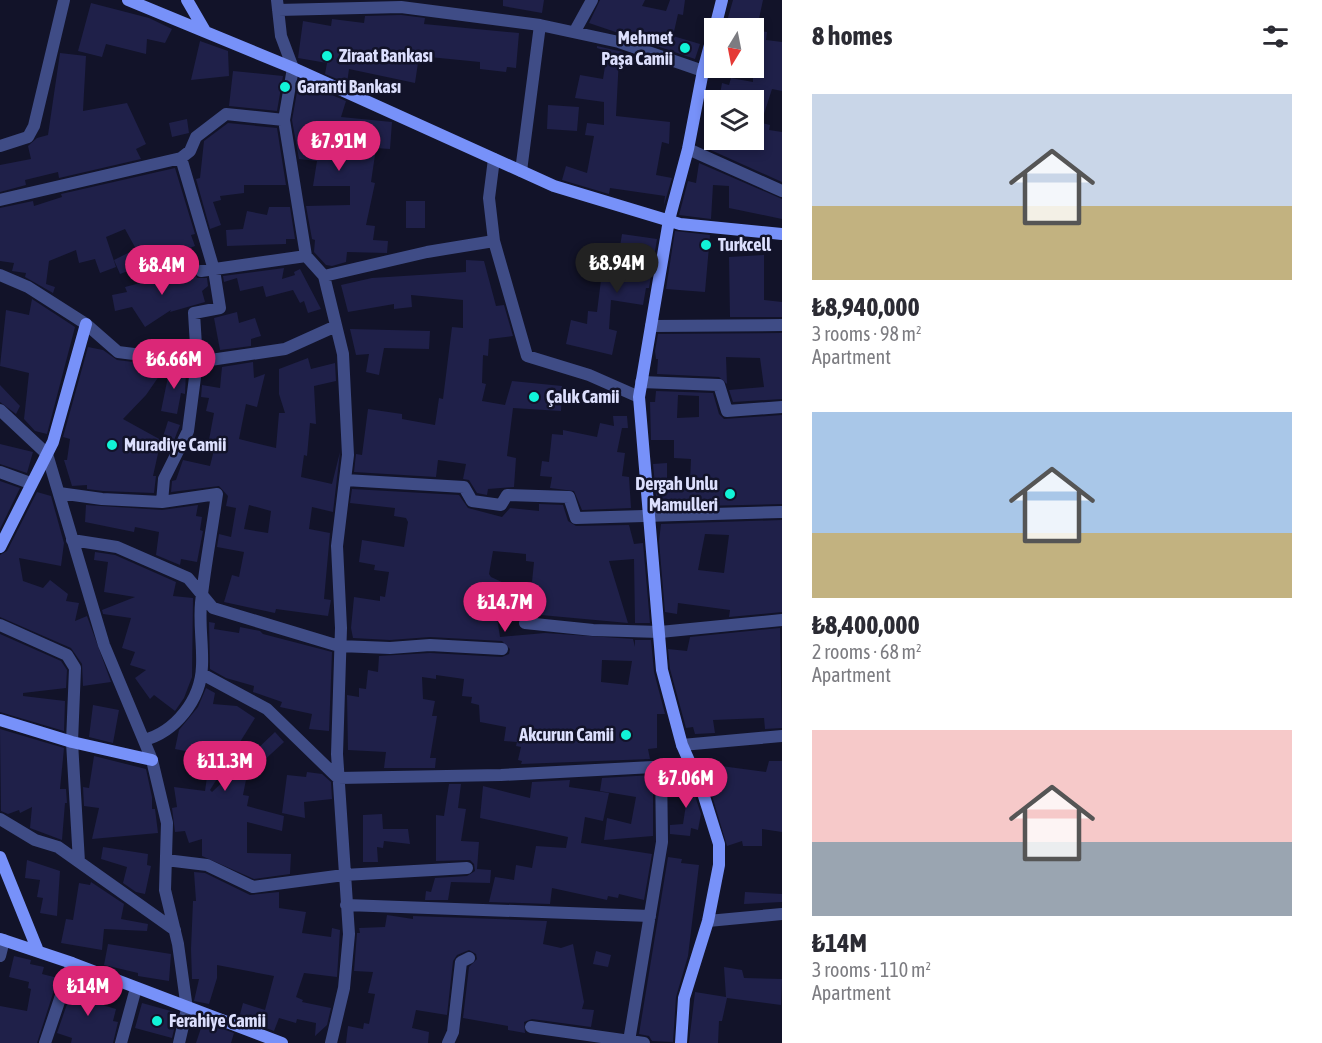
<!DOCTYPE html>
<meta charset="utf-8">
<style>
:root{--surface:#fff;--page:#f7f7f7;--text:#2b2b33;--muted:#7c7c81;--accent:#db2777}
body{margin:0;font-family:"Asap Condensed",sans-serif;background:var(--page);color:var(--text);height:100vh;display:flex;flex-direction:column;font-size:22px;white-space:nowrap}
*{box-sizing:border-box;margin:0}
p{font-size:20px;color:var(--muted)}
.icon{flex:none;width:33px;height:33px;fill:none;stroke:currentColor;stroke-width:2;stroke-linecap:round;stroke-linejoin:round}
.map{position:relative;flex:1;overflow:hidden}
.side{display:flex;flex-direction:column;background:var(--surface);width:540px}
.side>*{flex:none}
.needle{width:39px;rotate:190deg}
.controls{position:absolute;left:704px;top:18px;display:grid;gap:12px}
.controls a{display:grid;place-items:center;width:60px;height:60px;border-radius:0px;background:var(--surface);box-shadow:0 3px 9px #0003;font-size:30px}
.price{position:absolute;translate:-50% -51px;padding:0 14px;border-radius:21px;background:var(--accent);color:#fff;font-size:20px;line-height:39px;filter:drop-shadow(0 2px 3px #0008)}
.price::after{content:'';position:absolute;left:50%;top:36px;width:18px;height:14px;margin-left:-9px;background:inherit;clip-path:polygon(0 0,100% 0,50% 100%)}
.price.on{background:#222;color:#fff}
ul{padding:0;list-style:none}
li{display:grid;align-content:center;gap:12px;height:318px;padding:0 30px}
li span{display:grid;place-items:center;height:186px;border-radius:0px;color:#555}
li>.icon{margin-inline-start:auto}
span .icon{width:108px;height:108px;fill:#fffc;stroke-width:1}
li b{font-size:26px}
h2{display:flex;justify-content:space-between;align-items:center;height:72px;padding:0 30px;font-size:26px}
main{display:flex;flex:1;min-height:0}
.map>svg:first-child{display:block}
</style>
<main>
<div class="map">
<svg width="782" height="1043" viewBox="0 0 782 1043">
<rect width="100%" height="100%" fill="#121329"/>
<path fill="#1f2049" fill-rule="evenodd" d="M503,0H544L542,13L503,6Z
M600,0H645L642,6L666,11L670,0H685L683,15L678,14L673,36L700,44L695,59L589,23Z
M733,0H763L757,28H725Z
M91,3L149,18L172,29L165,43L147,39L146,54L106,44L102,57L78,51Z
M401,15L425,18L424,24L519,33L516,68L507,67L506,72L480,69V62L419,56L415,83L349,69L347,83L325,74L327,63L298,58L303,21L331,26L332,19L364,23L365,16Z
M753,30L767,32L766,40L782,42V91L772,89L764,114L753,112V100H719L722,83L729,85L731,78L753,82Z
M200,41L228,51L229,76L191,80Z
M597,46L623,52L621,58L619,57L616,116L670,122L669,144L662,142L656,175L672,178L664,205L665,196L610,188L609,194L562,180L566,166L587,173L594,136L585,135L587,123L604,125V102L575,98L580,75L603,79L607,54L606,51L597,48Z
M60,53L86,56L83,111L127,103L146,144L136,149L141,159L59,178L58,172L25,180L26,185L0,192V165L31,159L28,146L37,138L48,135Z
M233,71L283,76L277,111L229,106Z
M299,81L346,101L341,117L392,122L390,149L376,148L371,182L375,183L366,225L375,226L373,240L388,241L387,253L347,252L346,262L332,266L326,265L314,252L315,240L312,239L306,206L350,205V186H313L317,161L299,159L292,120Z
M548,105L579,107L577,131L547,129Z
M187,119L189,133L172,137L169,123Z
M753,121L770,125L769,130L782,132V182L704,147L706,140H753Z
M228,123L277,128L286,185H244V193L220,196L221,200L213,202L221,225L210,229L196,179L200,178L204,141Z
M699,163L782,199V219L729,208V186L713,185L711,219L679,215L688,181L696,183Z
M175,168L195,234L191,235L195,246L120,274L114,260L136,249L125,229L106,237L116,267L100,273L95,259L79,263L76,250L49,261L46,284L55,287L53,293L25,277L26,273L12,271L14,263L0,261V208L33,201L34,206L62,197L61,194Z
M406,201H425V228H406Z
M269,207H290L295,239H286V244L227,246L226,230L243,229L247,211L267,215Z
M675,231L710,235L705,292L666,289Z
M622,234L657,239L649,288H646L643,305L611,300L609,329L617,331L612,355L566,344L571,320L587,324L588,311L597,312L601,280L607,281V277L615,278Z
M764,255V300L782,302V317H730L729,257Z
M466,260L484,261L496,306L504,305L513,336L489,339L488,356L483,355L482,383L486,384L482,401L505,405L512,381L562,386L561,411L513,408L507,456L516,458L514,487L488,489L487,495L477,493L469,480L463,479L466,464L438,460L436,477L354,472L356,454L362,455L368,409L402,414V419L435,425L439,398L443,399L452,327L463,328V300L411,295L412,307L394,309V304L348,312L341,285L372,278L466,272Z
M284,268L282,279L295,275L294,272L300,269L321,309L308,313L304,301L300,303L293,290L266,297L263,286L240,291L237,278L224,282L223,276Z
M193,269L197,278H207L208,286L202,291L205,302L170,312L171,310L145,327L132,307L115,311L112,295L127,292L125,287Z
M32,299L75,327L47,434L35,431L24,419L29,373L0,366L6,310L29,315Z
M237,312L239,323L255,318L261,336L251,339V346L220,350L214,318Z
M350,329L430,331L429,349L384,348L379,375L366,372L369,354L356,355Z
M782,333V399L733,402L729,390L764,387L760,358L726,357L727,384L719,377L657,374L658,359H656L655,351L658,334Z
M88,347L103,350L117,360L166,366L146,395L123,419L161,440L153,476H156L154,493L103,491L87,489V485L72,486L64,460H67L70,439L63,437Z
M308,358L311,369L335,363L336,381L314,386L316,424L310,423L307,456L304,455L301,477L332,484L340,452L333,512L312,507L309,529L330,533L324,599L331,600L328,616L276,609L275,613L224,602L232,575L239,577L244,552L217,547L219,534L231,537L236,508L226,506L228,496L219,486L171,492L172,481L176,480L183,460L210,466L216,442L209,440L214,413L206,411L209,398L201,397L202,385L220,388L222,367L253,362L254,378L265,374L257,407L246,404L239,439L276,448L279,413H285L279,394V369ZM249,505L271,511L268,533L244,529Z
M170,367L186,371L185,394L181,393L177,414L161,411Z
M0,385L20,406L16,414L0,402Z
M656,391L713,393L719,414L724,419L782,415V504L657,507L653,464L667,463V481L690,483L691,459L674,458V440H651L650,402H655ZM678,395L699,396V417L677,418Z
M613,416H627L628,428H622L617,452L625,453L622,476L629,477L631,508L582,510L574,491L550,488L552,477L540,476L542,461L549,462L552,434L563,435V430L597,437L600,423L614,426Z
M168,421L180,425L173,443L162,440Z
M0,444L33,452L27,473L0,464Z
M0,481L20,488L0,529Z
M352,489L459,495L468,508L502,517L510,508L539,511V504L563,505L568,521L576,526L629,525L634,544L643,543L650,623H635L634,559L609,561L628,623L496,611L500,637L545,633L633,639L635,647V640H651L654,672L665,714H657V748L648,749L650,759L521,764L522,761L518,760L521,747L516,746L517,742L504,741L506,727L480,722L479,705L471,703L472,697L462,696L464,679L436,675V679L422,677L423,699L435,701L432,716H437L430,758H436L435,768H384L386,752L348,750L347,695L359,697V688L366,689L368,670L378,672L379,656L430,653L502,657L509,654L510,649L502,641L430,637L390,640L353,638L351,628L354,597L380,601V596L385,597L389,572L374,570L375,565L359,562L362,540L404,547L408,522L406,518L394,516L395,508L350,503ZM493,551L526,554V561L534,562L532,582L506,584L491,577L489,574ZM602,660L632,661L628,685L601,682Z
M37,492L51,496L64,543L61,566L19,558L23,581L43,588L50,580L68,594L66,601L79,603L75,621L87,616L111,682L83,686L82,664L71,648L0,617V555L7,551Z
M86,505L162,510L198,505L196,516L202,517L200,530L203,531L197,562L181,559L180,565L156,555L159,532L135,527L134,532L85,522Z
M782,520V612L729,617L730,610L678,603L677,614L665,612L659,541L661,524ZM705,534L729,535L724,573L698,570Z
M95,552L115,555L176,582L173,596L193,598L192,677L184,698L175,711L154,695L150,699L135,678L146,670L130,665L135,652L122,648L131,618L103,614L102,610L135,597L104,592L108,562L94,560Z
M209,622L215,623L214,629L239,633L240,627L260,631L263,634L332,652L329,731L309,729L312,714L280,707L282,702L253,692L254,686L226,678L210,669Z
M780,628L782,728L765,729L764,718L713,720L715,733L695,734L693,727L686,728L670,669L668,649L687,651L690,637Z
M0,634L61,661L67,670L66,688L23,693V696L65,701L64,731L0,712Z
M206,688L215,693L213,704L237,706L255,718L210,790L212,792L275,732L284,742L259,765L251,755L243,795L249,796L247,806L284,816L282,831L247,822V853L291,854L290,874L254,879L202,856V839L189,843L185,831L175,832L172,808L177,807L174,787L205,791L210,756L175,749L179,730L198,707Z
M93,705L119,710L113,743L89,737Z
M0,729L64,748L60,789H66L67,803H65L62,840L30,828L32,807L20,813L19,810L8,814L1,811Z
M94,756L146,769L152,797V809H155L158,833L92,839L99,808L84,806L83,787L89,788Z
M769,761H782V832L762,829V846H743L742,841L727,846L710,789H713L715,768L721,766L766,772Z
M307,772L322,774L331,782L332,799L304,802L305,818L282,813L287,775L306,777Z
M653,775V836L604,840L607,818L631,824L636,797L600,791L602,778Z
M570,780L569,787L609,793L603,821L585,817L581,843L652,854L644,900L619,894L618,898L608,896L607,900L552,888L550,904L489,902L495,877L514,880L516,865L532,868L536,846L566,848L568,837L480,818L483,786L530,798L532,782Z
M669,781L691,785L694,793L701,814L698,830L691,828L690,836L670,834V825L683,824L687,798L670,795Z
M449,784H461L458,808L466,809L461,841L479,842L477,869L491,870L490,883L451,882L448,900H425L426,891L431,892L435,878L467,876L475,871L474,864L470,860L436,861V815L444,816Z
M382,814L383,829H408L410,844L384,841L383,848L377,847L378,862H363V815Z
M103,847L148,854L147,865L151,866L145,894L136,892L123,883L127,867L101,859Z
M668,857L682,859L681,863L699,865L688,956L676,997L673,1042L652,1041L649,1036L639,1034Z
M27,860L60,871L57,916L40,913L43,898L37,897L40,880L25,878Z
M194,872L205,873L250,895L279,892V908L306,912L302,933L331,937L332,928L340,930L337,977L304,973L296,997L303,1000L302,1002L331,1008L327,1025L315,1036L316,1023L297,1019L296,1023L279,1018L274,1031L239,1018L243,1003L265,1010L274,976L217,965V978L209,1004L194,1001L199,979H192L191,949L193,901H196Z
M91,882L124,904L121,919L148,924L147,931L104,929L102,950L61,943L66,919L73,920L79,883L90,885Z
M745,892L782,894V902L744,904Z
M387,915L413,919V916L547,921L543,944L561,948L573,944L584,1002L582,1009L594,1010L591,1027L532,1019L524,1022L525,1033L508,1030V1026L463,1018L469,967L477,959L476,954L469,950L457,955L453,961L447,1015L416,1010L412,1028L429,1032L428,1043H346L348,1026L363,1029L364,1023L369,1024L375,994L368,993L373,972L354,971L357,933H360L359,928L385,927Z
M108,944L171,954L169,981L138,976V973L104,965Z
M596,951L611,955L608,967L593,964Z
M14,956L31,960L30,964L44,967L42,974L58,978L37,1043H0V1006L27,1011L31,989L28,988L29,982L9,977Z
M724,967L742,970L744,978L782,979L781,1005L727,998L722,1021H719L718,1043H689L695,992L726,997Z
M75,981L102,987L99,1004L116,1009L113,1021L118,1022L113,1043H71L72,1038L57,1033Z
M142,1003L178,1013L172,1038L135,1028Z
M203,1022L234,1033L231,1043H196Z"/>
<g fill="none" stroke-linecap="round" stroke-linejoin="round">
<path stroke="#3f4c86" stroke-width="12" d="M277,0L281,36L293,68L284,120L306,256L324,276L343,354L348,455L337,546L341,628L337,754L349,934L344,988L331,1043
M278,10L401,7L540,25L619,42L703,71
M575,31L592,0
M0,146L28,137L34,126L64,0
M688,149L782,191
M494,159L489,198L494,241L527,356L589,375L639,397
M521,171L540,25
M0,200L181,158L190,151L196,137L226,114L284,120
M201,271L306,256
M0,275L28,287L86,324L118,352L197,362L285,349L336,326
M324,276L427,252L494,241
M651,326L782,325
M641,382L719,385L727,411L782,407
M0,410L47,454L104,645L152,760L167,823L165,890L178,944L187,1009L179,1043
M0,472L30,483
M345,480L464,487L472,501L501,505L507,495L569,497L576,518L782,512
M59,493L102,499L162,502L217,494C212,530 205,566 201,603C199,625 203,645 202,666C201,700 175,732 144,740
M162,502L164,479L188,431L197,362L194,313L220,308L214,270L181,158
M72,540L117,547L188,578L213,608L339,646L390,648L430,645L502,649
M525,623L593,630L660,632L782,620
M0,625L67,655L75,668L72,742L79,862
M202,674L267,709L338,778L501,775L691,765
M682,745L782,736
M0,819L35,840L58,847L175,930
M166,860L207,865L253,887L344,875L467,868
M346,905L650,916
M708,921L782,914
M0,956L4,940
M531,1027L644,1043
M629,1041L662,842L661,766
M45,1043L72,963
M121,1043L136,988
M448,1043L453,1032L461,962L469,958"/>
<path stroke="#7791f9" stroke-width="12" d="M128,0L293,68L554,186L680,224L782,234
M187,0L205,31
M715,28L722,0
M0,547L53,442L86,324
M0,720L72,742L152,760
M0,857L38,951
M0,939L72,963L282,1043
M681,1043L684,998L708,921L719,865V844L702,790L682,745L662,670L639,397L669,220L688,149L703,71L714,30"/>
</g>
<g fill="#11f4d8" stroke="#121329" stroke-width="2">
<circle cx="685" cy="48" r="6"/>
<circle cx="327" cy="56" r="6"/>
<circle cx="285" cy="87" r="6"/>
<circle cx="706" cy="245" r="6"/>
<circle cx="534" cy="397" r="6"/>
<circle cx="112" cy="445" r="6"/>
<circle cx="730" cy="494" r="6"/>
<circle cx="626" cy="735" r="6"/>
<circle cx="157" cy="1021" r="6"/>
</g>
<g text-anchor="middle" stroke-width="5" stroke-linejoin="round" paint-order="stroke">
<g font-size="18" font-weight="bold" fill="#dcdffd" stroke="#121329" text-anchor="start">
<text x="673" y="44" text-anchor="end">Mehmet<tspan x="673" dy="21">Paşa Camii</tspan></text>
<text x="339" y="62">Ziraat Bankası</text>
<text x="297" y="93">Garanti Bankası</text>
<text x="718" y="251">Turkcell</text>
<text x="546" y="403">Çalık Camii</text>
<text x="124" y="451">Muradiye Camii</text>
<text x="718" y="490" text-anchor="end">Dergah Unlu<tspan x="718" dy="21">Mamulleri</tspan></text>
<text x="614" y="741" text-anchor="end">Akcurun Camii</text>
<text x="169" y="1027">Ferahiye Camii</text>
</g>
</g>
</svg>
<div class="controls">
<a><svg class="needle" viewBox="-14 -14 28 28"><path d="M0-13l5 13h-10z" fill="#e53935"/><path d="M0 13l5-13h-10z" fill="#7c7c81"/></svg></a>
<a><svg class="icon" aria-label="layers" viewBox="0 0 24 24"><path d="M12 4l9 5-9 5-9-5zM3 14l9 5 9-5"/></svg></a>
</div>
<b class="price" style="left:339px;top:172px">₺7.91M</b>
<b class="price on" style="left:617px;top:294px">₺8.94M</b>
<b class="price" style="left:162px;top:296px">₺8.4M</b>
<b class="price" style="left:174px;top:390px">₺6.66M</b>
<b class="price" style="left:505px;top:633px">₺14.7M</b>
<b class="price" style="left:225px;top:792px">₺11.3M</b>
<b class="price" style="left:686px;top:809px">₺7.06M</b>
<b class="price" style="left:88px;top:1017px">₺14M</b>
</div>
<section class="side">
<h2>8 homes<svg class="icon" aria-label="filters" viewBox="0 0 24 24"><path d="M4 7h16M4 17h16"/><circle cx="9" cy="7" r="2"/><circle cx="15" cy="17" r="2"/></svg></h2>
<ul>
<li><span style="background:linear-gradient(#c9d6e8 60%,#c2b280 0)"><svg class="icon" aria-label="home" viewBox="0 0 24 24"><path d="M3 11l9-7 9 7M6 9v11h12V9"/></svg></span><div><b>₺8,940,000</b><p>3 rooms · 98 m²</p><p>Apartment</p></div></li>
<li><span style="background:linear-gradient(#a9c7e8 65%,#c2b280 0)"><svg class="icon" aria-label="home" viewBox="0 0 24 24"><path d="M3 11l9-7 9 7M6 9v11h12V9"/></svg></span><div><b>₺8,400,000</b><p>2 rooms · 68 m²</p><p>Apartment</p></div></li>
<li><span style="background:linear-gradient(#f6c9c9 60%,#9aa5b1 0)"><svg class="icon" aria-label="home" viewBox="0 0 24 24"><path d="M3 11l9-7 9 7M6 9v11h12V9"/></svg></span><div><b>₺14M</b><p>3 rooms · 110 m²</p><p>Apartment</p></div></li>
</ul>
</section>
</main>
